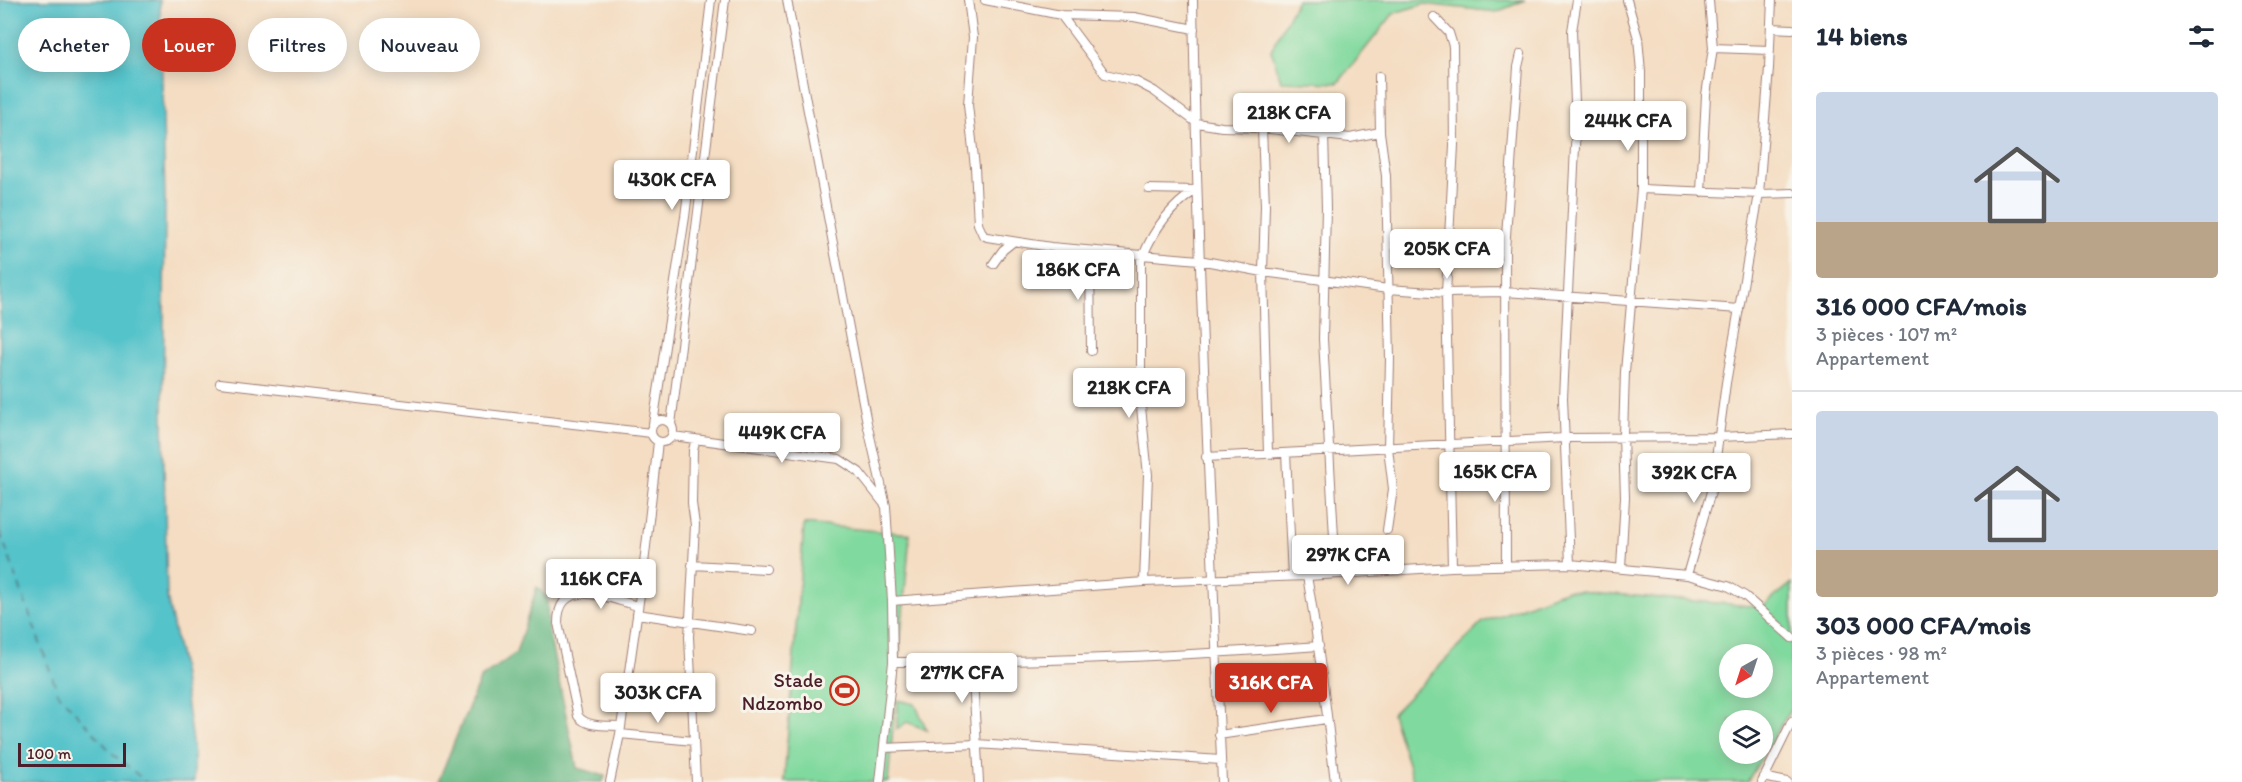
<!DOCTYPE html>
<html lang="fr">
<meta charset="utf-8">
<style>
:root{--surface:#fff;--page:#f2f2f3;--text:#1f2937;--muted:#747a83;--line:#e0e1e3;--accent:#c8321e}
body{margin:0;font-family:Itim,sans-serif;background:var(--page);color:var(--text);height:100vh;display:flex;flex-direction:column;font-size:22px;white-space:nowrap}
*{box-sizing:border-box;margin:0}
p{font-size:20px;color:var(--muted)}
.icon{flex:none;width:33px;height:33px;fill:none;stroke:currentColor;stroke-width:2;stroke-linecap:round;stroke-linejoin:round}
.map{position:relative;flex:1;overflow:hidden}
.drawer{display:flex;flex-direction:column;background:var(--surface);width:450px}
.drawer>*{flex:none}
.hud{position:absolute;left:18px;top:18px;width:570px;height:54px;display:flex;gap:12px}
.needle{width:39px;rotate:219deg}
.tools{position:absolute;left:1719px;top:644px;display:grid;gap:12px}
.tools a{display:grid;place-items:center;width:54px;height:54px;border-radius:50%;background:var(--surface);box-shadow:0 3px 15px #0003;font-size:30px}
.scale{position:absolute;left:18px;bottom:15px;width:108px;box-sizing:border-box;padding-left:6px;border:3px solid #4a1f2b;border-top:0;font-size:16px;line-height:21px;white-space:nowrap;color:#4a1f2b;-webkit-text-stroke:4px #f7f3e8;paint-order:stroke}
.price{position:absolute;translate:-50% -51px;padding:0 14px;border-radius:6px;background:#fff;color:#222;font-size:20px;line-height:39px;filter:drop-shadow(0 2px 3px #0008)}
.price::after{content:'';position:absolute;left:50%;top:36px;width:18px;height:14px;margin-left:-9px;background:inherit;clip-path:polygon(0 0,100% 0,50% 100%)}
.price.selected{background:var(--accent);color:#fff}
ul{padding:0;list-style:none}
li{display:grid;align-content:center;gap:12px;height:318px;padding:0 24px}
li+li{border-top:2px solid var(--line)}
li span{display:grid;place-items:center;height:186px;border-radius:6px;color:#555}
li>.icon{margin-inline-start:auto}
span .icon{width:108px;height:108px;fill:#fffc;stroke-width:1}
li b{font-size:26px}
h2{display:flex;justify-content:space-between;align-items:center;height:72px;padding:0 24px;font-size:26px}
.chip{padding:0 21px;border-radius:27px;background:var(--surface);box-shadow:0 3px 15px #0003;font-size:21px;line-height:54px}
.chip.selected{background:var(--accent);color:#fff}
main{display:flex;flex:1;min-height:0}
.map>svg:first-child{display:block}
</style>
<main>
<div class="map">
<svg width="1792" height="782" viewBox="0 0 1792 782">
<rect width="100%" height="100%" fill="#f7f3e8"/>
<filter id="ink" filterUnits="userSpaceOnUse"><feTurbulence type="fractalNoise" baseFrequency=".0167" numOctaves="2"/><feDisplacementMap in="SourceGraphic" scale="12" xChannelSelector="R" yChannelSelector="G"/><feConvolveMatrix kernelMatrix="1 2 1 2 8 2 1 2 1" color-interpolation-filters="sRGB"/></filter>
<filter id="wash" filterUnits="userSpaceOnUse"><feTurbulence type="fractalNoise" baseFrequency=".008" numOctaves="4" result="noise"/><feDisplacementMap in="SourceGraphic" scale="24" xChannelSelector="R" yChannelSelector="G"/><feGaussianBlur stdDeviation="1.35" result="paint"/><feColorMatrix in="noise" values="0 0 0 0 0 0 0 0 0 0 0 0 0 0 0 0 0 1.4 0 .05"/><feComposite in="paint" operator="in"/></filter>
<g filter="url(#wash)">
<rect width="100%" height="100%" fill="#f4ddc2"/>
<path fill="#80d99e" stroke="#657c64" stroke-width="1.5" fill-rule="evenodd" d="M1297,0H1525L1497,12L1424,4L1394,13L1338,83L1281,81L1271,50Z
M804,524L910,534L888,782H784Z
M1792,583V707L1747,782H1414L1392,714L1483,622L1567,590L1762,607ZM1730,654H1762V687H1730ZM1730,720H1762V753H1730Z
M898,700L915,704L927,730L907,722L897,729Z"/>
<path fill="#68b985" stroke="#596c58" stroke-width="1.5" d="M537,587L547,598L548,629L577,768L605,776L603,782H438L480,679L516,653Z"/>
<path fill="#55c3ca" stroke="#50717a" stroke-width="1.5" d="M0,0H160L165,200L163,419L167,597L181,663L188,714L194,756V782H0Z"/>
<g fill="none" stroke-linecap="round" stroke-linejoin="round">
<path stroke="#4e5863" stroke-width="1.5" stroke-dasharray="8 6" stroke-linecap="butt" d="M0,532L58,693L113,754L146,782"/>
</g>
</g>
<g filter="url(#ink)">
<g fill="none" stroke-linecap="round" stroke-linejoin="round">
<defs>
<path id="minor" d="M787,0L867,423L886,506L892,601L893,662L880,782
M968,0L973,37L968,105L975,167L978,224L983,235L987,237L1051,247L1199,260L1263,272L1388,289L1446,293L1505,292L1739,309
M985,0L1061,15L1134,17L1194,29
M1193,0C1197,261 1211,521 1222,782
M1061,15L1105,74L1135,81L1154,91L1197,123L1222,127L1262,128L1350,138L1380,132
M1434,17L1449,33L1453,46L1454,145L1446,293L1452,567
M1771,28L1792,29
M1713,48L1770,50
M1379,76L1380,132L1386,176L1390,359L1388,448L1393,489L1387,530
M1262,128L1265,206L1263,272L1268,453
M1324,134L1326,208L1323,339L1336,573
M1149,189L1195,190
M1641,189L1759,194L1792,193
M1701,192L1706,95L1713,48L1709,1
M1090,251L1091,351
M1141,255V407L1148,475L1144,582
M1143,256C1154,229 1171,206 1196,190
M993,264L1003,250L1013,242
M220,383L651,433
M651 431a11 11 0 1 1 22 0a11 11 0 1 1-22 0Z
M653,424L685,217L711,0
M671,424L725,0
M673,436L839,459L859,472L885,505
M1286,453L1292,576
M1206,457L1565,438L1718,437L1792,434
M1570,564L1563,398L1576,126L1572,31L1577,0
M692,565L766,569
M1506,565L1505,250L1518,67L1521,54
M1621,568L1625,497L1623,436L1625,372L1641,189V72L1638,38L1627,0
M1687,575L1712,488L1726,383L1759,194L1769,68L1772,0
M1307,576C1319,644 1327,713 1335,782
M892,601L1144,582L1307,576L1452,567L1570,564L1687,575L1728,586L1745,596L1792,638
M637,614L752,631
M893,662C1035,663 1177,656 1319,646
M972,662L979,782
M621,726C608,725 587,728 578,716L558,623C558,575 610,599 638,606
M620,734L694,741
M1219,735L1326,719
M884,748L977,744L1221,760
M1764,777L1787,782
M610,782L620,734L642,581L658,442
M696,782L689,637L695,525L692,503L693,450L696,439
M1762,782L1792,721"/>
</defs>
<use href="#minor" stroke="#9f7e76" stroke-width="10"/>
<use href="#minor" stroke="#fff" stroke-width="8"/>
</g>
</g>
<defs>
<symbol id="stadium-ring" viewBox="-11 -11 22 22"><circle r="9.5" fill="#f7f3e8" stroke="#c8321e" stroke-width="1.5"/><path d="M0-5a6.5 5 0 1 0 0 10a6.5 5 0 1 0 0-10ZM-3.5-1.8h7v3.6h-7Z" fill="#c8321e"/></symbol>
</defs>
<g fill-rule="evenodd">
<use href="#stadium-ring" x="828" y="674" width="33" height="33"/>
</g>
<g text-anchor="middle" stroke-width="6" stroke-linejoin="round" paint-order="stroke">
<g font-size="20" fill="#4a1f2b" stroke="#f7f3e8" text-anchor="end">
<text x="823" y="687">Stade<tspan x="823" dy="23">Ndzombo</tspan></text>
</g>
</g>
</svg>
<div class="tools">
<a><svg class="needle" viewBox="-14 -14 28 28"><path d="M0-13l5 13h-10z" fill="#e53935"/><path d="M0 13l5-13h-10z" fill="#747a83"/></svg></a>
<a><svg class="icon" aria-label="layers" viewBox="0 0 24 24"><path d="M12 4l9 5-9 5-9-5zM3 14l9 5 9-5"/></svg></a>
</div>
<div class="scale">100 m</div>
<b class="price" style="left:1289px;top:144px">218K CFA</b>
<b class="price" style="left:1628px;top:152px">244K CFA</b>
<b class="price" style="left:672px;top:211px">430K CFA</b>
<b class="price" style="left:1447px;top:280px">205K CFA</b>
<b class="price" style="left:1078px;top:301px">186K CFA</b>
<b class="price" style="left:1129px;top:419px">218K CFA</b>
<b class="price" style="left:782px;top:464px">449K CFA</b>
<b class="price" style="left:1495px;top:503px">165K CFA</b>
<b class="price" style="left:1694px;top:504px">392K CFA</b>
<b class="price" style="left:1348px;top:586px">297K CFA</b>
<b class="price" style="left:601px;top:610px">116K CFA</b>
<b class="price" style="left:962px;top:704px">277K CFA</b>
<b class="price selected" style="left:1271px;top:714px">316K CFA</b>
<b class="price" style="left:658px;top:724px">303K CFA</b>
<div class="hud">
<a class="chip">Acheter</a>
<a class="chip selected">Louer</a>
<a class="chip">Filtres</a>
<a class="chip">Nouveau</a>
</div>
</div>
<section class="drawer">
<h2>14 biens<svg class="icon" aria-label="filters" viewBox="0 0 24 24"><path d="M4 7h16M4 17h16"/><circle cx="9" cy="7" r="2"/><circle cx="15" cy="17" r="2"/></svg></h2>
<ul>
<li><span style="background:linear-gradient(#c9d6e8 70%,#b9a48a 0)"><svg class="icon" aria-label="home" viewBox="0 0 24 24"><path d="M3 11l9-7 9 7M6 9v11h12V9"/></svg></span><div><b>316 000 CFA/mois</b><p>3 pièces · 107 m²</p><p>Appartement</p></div></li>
<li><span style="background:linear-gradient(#c9d6e8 75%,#b9a48a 0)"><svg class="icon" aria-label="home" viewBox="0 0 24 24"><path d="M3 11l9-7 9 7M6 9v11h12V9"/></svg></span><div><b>303 000 CFA/mois</b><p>3 pièces · 98 m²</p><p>Appartement</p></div></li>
</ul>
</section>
</main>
